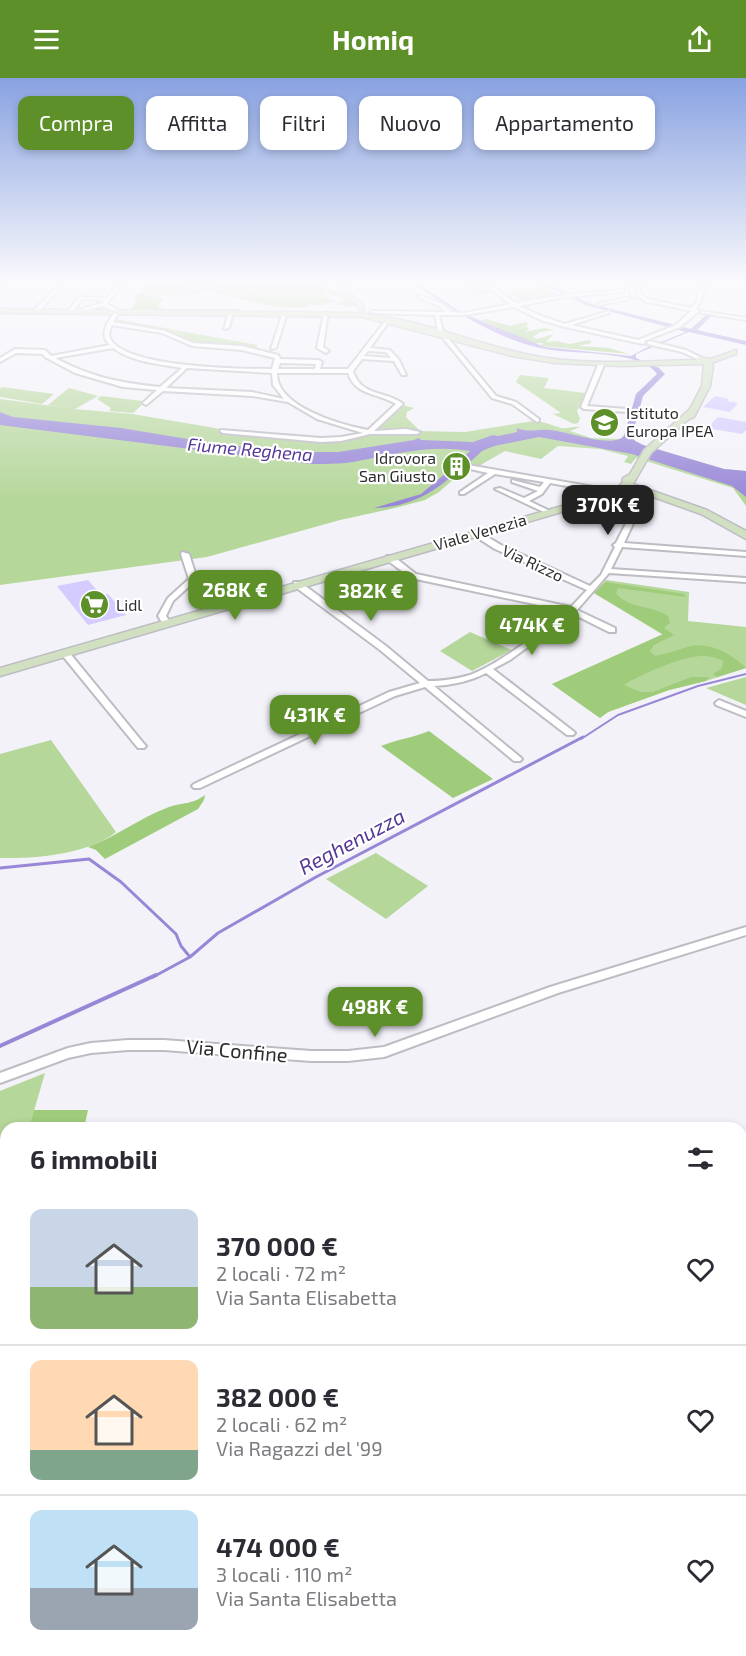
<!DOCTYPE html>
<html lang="it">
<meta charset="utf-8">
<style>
:root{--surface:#fff;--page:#f7f7f7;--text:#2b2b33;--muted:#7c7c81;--line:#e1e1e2;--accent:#5d9028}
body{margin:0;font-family:"Exo 2",sans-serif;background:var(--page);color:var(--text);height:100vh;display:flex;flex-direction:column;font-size:22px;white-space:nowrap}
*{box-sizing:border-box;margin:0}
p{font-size:20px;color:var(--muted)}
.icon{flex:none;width:33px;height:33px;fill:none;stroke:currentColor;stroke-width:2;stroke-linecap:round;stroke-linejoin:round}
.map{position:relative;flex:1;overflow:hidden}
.sheet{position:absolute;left:0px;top:1044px;width:747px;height:534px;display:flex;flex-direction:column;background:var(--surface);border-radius:18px 18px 0 0;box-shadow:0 3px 9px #0003}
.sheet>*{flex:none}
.guide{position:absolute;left:18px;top:18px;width:711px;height:54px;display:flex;gap:12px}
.price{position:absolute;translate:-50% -51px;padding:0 14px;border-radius:12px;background:var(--accent);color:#fff;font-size:20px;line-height:39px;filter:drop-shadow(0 2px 3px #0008)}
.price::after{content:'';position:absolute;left:50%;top:36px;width:18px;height:14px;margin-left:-9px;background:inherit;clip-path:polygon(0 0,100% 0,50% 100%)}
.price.active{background:#222;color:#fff}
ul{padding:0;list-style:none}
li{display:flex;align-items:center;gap:18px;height:150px;padding:0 30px}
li+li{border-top:2px solid var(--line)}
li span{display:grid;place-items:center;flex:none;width:168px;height:120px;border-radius:12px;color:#555}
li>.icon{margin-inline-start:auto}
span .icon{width:72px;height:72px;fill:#fffc;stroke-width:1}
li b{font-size:26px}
h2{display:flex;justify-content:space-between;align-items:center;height:72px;padding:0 30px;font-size:26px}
.chip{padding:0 21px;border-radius:12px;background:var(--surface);box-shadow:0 3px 9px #0003;font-size:21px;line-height:54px}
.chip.active{background:var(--accent);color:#fff}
header{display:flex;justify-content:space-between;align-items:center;height:78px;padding:0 30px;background:var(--accent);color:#fff;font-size:27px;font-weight:700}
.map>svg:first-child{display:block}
</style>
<header><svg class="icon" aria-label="menu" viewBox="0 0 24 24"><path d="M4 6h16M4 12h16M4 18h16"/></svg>Homiq<svg class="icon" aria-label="share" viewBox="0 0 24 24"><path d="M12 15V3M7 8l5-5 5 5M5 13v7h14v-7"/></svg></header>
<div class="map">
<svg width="746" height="1578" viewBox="0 0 746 1578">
<rect width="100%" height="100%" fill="#f3f2f9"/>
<path fill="#b5d79a" d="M220,204H309L319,206L324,211L342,215L356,223L357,228L351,229L336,226L345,222L338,217L331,218L332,216L324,213V219L335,223L320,228L309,226L308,229C272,233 248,221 213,215C203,213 191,218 180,218V216L159,218L158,220H164L157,231H131L146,205Z
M546,209L558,216L521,222L508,214Z
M116,241L257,267V270L265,272L193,265L167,254L115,243Z
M520,297L549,300L544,310L585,315L577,333L580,341L578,345L574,346L553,336L561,335L516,304Z
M2,309L54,316L42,326L0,319V311Z
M69,310L98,318L75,331L132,336L221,351L219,353L231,355L318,363L376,355L372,354L401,327L414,330L407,334L406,339L420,353L465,354L533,343C544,343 551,347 561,350C567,351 574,348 580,349L570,353L591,360L621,361L624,357L632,358L635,363L643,367L724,391L746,393V428L733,410L636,380L631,386L624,384L628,378L600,371L558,368L541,381L505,373L477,389L463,393L439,414L425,422L395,430L340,442L207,479L0,507V321L68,330L48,327Z
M101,318L143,323L144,325L133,335L109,333L111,330L97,321Z
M606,502L689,514L688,543L746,549V590L706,603L669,612L608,634L600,640L552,606L663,557L594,515Z
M470,554L512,572L472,593L440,573Z
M746,599V627L706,610Z
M51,662L116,754C89,776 35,781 0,780V676Z
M376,775L428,808L386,841L326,801Z
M45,995L29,1050H6V1133L3,1145H6V1232L0,1239V1013Z
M391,1572H478L473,1578H396Z
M581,1572H663L662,1578H606Z"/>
<path fill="#9fcc7b" d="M145,215L142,221H161L158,229L165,232L132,231L136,221L133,217Z
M486,241L510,248L526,244L529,246L515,252L526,248L529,251L525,254L544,250L555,252L540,254L533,259L537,261L554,256L546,264L556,263L570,266L589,262L592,265L579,268L609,270L629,276L541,268L543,265H532L481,242Z
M605,504L684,516L686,519L618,510L616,515C628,531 653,527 668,538L670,545L664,550L674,557L654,567L650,573L655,578C666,576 676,572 687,569C708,562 732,576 746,590L717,599L713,596L722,590L723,583C716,580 708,577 700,578C681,579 639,597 624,607L640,614H653L691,599H709L706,603L669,612L608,634L600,640L552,606L663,556L594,515Z
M429,653L493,701L453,720L381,668C397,661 413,660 429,653Z
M205,717L204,722L198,731L105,781L96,772L88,769C116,759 141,739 169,729C183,724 191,727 205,717Z
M34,1032H88L84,1050H29Z"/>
<path fill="#9887d7" d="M411,204H416L462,235L545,269L631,278L646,270L686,254L586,227L538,204C552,204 576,221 592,226L691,251L707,236L712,237L697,252L746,263V267L689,254L636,276V280L659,290L665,296L643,318L632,358L635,363L643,367L724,391L746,393V419L732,408L632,376L539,359L494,368L482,373L469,385L458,384L470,373C430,366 391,377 353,384C339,386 324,386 310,386L0,347V334L13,339L121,350L224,367L312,374H338L414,362L419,360L421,362L473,364L493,357L498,358L517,354V350C527,355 539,351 550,352C567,353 611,371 624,358L636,316L657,296C643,273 577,276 552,272C503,266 451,231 411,204Z
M452,390L459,391C437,414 407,430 374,430L421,416Z"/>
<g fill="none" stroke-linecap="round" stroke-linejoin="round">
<path stroke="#9887d7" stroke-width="1.5" d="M136,232H163
M174,232H240"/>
<path stroke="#9887d7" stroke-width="2" d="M581,661L618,637L698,608L746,596"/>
<path stroke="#9887d7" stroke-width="3" d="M0,790L89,781L121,804L176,856L181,868L190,879L218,855L316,799L583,659
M153,899L190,879"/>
<path stroke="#9887d7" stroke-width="4" d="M0,968L156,897"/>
</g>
<path fill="#d4cbfe" d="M188,204H215L212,215H183Z
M463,204L489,205V211L492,215L477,217Z
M715,318L729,321L727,323L738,325L730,334L703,329Z
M718,339L746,344V352L742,356L707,350Z
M88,502L101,517L108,516L126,537L88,547L57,508Z"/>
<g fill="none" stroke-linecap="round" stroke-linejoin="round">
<path stroke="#cbcad1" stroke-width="5" stroke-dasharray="5 2" stroke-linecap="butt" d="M628,220L641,219"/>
<defs>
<path id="street" d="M7,204H11L0,214V210Z
M62,204H66L39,233H35V231Z
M119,204H123L107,226L120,233L113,244L165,253L193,265L242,268L278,277L280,281L319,282L322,284L320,291H348L386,242H390L370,270L390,272L399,282L406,297H402L394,283L362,281L353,293C361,319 385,312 403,326L374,353L406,351L420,354L417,356H370L341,363L321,364L223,355L220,353L221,352L321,360L341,359L363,355L317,341L288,324L252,318L163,313L146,327L143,325L144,324L157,312L123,309L75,295L45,279L43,276L16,275L0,284V280L15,271L45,272L51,278L110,267C98,256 108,244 115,234L103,228L77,234L75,233L102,225L104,222L82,221L73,233L69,232L79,219L107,220ZM112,247L162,255L192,268L242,272L275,280L272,291C242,291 124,290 110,260C108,256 110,251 112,247ZM113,270C132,284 159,286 182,290L160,309C120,305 91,299 55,280ZM368,273L386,274L391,280L364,278ZM280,285L316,286L315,291H278ZM187,290L272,295L273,307L284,321L252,314L166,310ZM277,295H348C355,318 379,315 396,326L368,352C341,347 276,329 277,295Z
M491,204H495V210L515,225L565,217L624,212L622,214L565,219L519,228L544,239L565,246L609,233V235L571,247L638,262L676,247L691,233L644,223L636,215L635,204H639L640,215L648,221L690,230L696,225L702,204H706L700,225L695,231L698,232V234L680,249L644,263L646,264L643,266L561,248L541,242L514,229L464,237H439L443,254L496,318L516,324L539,341V343L537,344L512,326L492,320L438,254L435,237L373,235L371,234L373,233L446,234L439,228L417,219L419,217L442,226L451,234L464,235L510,226L491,211Z
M627,204H631L636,220L632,219Z
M741,204H746V205H741Z
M628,219L630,221L599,227L597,226Z
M231,233L233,234L229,250L224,251L229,234Z
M700,233L746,240V242L702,235Z
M283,234L287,235L276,270L271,271Z
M326,234L328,235L323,269L329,273L326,275L317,270L324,235Z
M649,263L686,272L702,280L697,281L682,274L647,266Z
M601,285L604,287L587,328L626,331L628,332V334L584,331L581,329L598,287Z
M468,387L617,413L620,415L617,417L550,405L542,416L529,423L550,433V435L548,436L495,411L500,410L524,420L538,413L512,404V402L540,409L544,404L495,396L464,416H460V414L488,395L466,390L465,389Z
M641,410L644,412V422L624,465L746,474V478L622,469L611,491L746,500V504L609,495L577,532L615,550V554H609L573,536L510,582L493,591L573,653L575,655L573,657H567L486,595C471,603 452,607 434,608L520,679L522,681L520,683H514L425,609L395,618L200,710H194L192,708L194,706L389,614L420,605L380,572L294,508V504H300L386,568L428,603C443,603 456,601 470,597C502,585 538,554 567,533L411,500L387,482V478H393L416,496L571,529L587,512L495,471L470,455L477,453L501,467L590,508L601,497L615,469L613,467L616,465L638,422V412Z
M182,474L189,476L197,501L173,523L166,538L170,544L169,546H163L158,538L168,520L189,501L181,476Z
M62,573H68L144,666L146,668L144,670H138L62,577Z
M719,622L746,633V639L716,627L715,625Z
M746,849V857L558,915L384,979L348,983H311L164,972H128L91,975L68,980L0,1005V995L68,970L91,965L128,962H164L311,973H348L384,969L550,909Z"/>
<path id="secondary" d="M333,204H339L363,227L364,233L361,235L364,236C420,241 475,266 530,277C584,288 641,283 696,282L699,279L711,281L736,272V276L711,285L713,288L710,308L694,339L689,341L651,375L633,406L707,432L746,453V461L701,436L628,410L620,417L0,598V590L614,413L622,405L623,400L630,396L644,372L690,331L702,308L704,286L619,288L555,285L512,278L362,239L0,235V231L360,235L358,228Z"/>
</defs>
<use href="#street" stroke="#bdbcc3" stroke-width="4"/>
<use href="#secondary" stroke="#bdbcc3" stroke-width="3"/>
<use href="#street" fill="#fff" fill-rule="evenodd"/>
<use href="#secondary" fill="#d1e0c1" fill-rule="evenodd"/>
</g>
<linearGradient id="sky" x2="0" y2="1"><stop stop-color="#88a2e1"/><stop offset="0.48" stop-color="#faf9fc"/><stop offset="1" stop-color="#faf9fc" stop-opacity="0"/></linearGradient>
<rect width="746" height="424" fill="url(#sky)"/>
<defs>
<symbol id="university-disc" viewBox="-11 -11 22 22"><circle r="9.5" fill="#5d9028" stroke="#fff"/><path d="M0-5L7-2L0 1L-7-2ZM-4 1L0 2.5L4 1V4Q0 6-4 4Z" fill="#fff"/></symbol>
<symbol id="building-disc" viewBox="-11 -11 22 22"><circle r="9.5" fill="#5d9028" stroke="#fff"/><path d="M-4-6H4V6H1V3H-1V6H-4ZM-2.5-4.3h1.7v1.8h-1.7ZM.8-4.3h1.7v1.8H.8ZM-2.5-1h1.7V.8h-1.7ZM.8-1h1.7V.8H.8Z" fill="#fff"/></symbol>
<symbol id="supermarket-disc" viewBox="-11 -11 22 22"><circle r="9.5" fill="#5d9028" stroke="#fff"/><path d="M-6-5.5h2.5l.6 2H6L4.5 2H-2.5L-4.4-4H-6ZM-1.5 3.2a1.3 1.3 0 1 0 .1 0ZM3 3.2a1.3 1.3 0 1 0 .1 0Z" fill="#fff"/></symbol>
</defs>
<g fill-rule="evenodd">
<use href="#university-disc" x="588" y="328" width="33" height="33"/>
<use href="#building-disc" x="440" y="372" width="33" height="33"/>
<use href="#supermarket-disc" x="78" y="510" width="33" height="33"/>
</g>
<g text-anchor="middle" stroke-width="4.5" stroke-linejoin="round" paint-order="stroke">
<g font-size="16" fill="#2d2c2f" stroke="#fff" text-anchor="start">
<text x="626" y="341">Istituto<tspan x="626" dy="18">Europa IPEA</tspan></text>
<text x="436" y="386" text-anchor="end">Idrovora<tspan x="436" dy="18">San Giusto</tspan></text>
<text x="116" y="533">Lidl</text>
</g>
<g font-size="16" fill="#2d2c2f" stroke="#fff">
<text transform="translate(480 454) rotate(-16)" y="6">Viale Venezia</text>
<text transform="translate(533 485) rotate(25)" y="6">Via Rizzo</text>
</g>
<g font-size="18" font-style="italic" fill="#553997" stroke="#fff">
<text transform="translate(250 372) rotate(5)" y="6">Fiume Reghena</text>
</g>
<g font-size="20" fill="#2d2c2f" stroke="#fff">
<text transform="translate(237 973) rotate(5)" y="7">Via Confine</text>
</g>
<g font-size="21" font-style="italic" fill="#553997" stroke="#fff">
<text transform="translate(352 764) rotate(-28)" y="7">Reghenuzza</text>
</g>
</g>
</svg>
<b class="price active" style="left:608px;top:458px">370K €</b>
<b class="price" style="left:235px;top:543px">268K €</b>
<b class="price" style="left:371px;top:544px">382K €</b>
<b class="price" style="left:532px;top:578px">474K €</b>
<b class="price" style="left:315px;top:668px">431K €</b>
<b class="price" style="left:375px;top:960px">498K €</b>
<div class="guide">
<a class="chip active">Compra</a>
<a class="chip">Affitta</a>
<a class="chip">Filtri</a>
<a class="chip">Nuovo</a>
<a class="chip">Appartamento</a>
</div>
<section class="sheet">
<h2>6 immobili<svg class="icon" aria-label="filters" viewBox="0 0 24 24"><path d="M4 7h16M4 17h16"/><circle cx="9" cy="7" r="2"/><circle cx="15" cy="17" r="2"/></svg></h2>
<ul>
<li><span style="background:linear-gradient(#c9d6e8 65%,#8fb573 0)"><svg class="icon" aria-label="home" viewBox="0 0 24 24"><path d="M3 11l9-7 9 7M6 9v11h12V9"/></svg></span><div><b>370 000 €</b><p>2 locali · 72 m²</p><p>Via Santa Elisabetta</p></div><svg class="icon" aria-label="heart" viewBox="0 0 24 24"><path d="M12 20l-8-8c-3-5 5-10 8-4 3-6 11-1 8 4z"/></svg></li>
<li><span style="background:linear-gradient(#ffd9b3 75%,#7fa58c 0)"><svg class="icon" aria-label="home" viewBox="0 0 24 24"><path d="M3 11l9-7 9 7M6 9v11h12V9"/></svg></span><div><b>382 000 €</b><p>2 locali · 62 m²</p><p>Via Ragazzi del '99</p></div><svg class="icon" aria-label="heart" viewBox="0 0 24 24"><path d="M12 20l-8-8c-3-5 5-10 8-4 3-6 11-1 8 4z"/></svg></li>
<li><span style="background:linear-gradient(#bfe0f5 65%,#9aa5b1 0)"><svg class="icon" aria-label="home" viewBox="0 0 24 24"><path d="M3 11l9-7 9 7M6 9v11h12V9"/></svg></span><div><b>474 000 €</b><p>3 locali · 110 m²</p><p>Via Santa Elisabetta</p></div><svg class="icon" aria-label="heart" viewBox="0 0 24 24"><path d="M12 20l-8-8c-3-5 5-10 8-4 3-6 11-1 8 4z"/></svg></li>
</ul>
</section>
</div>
